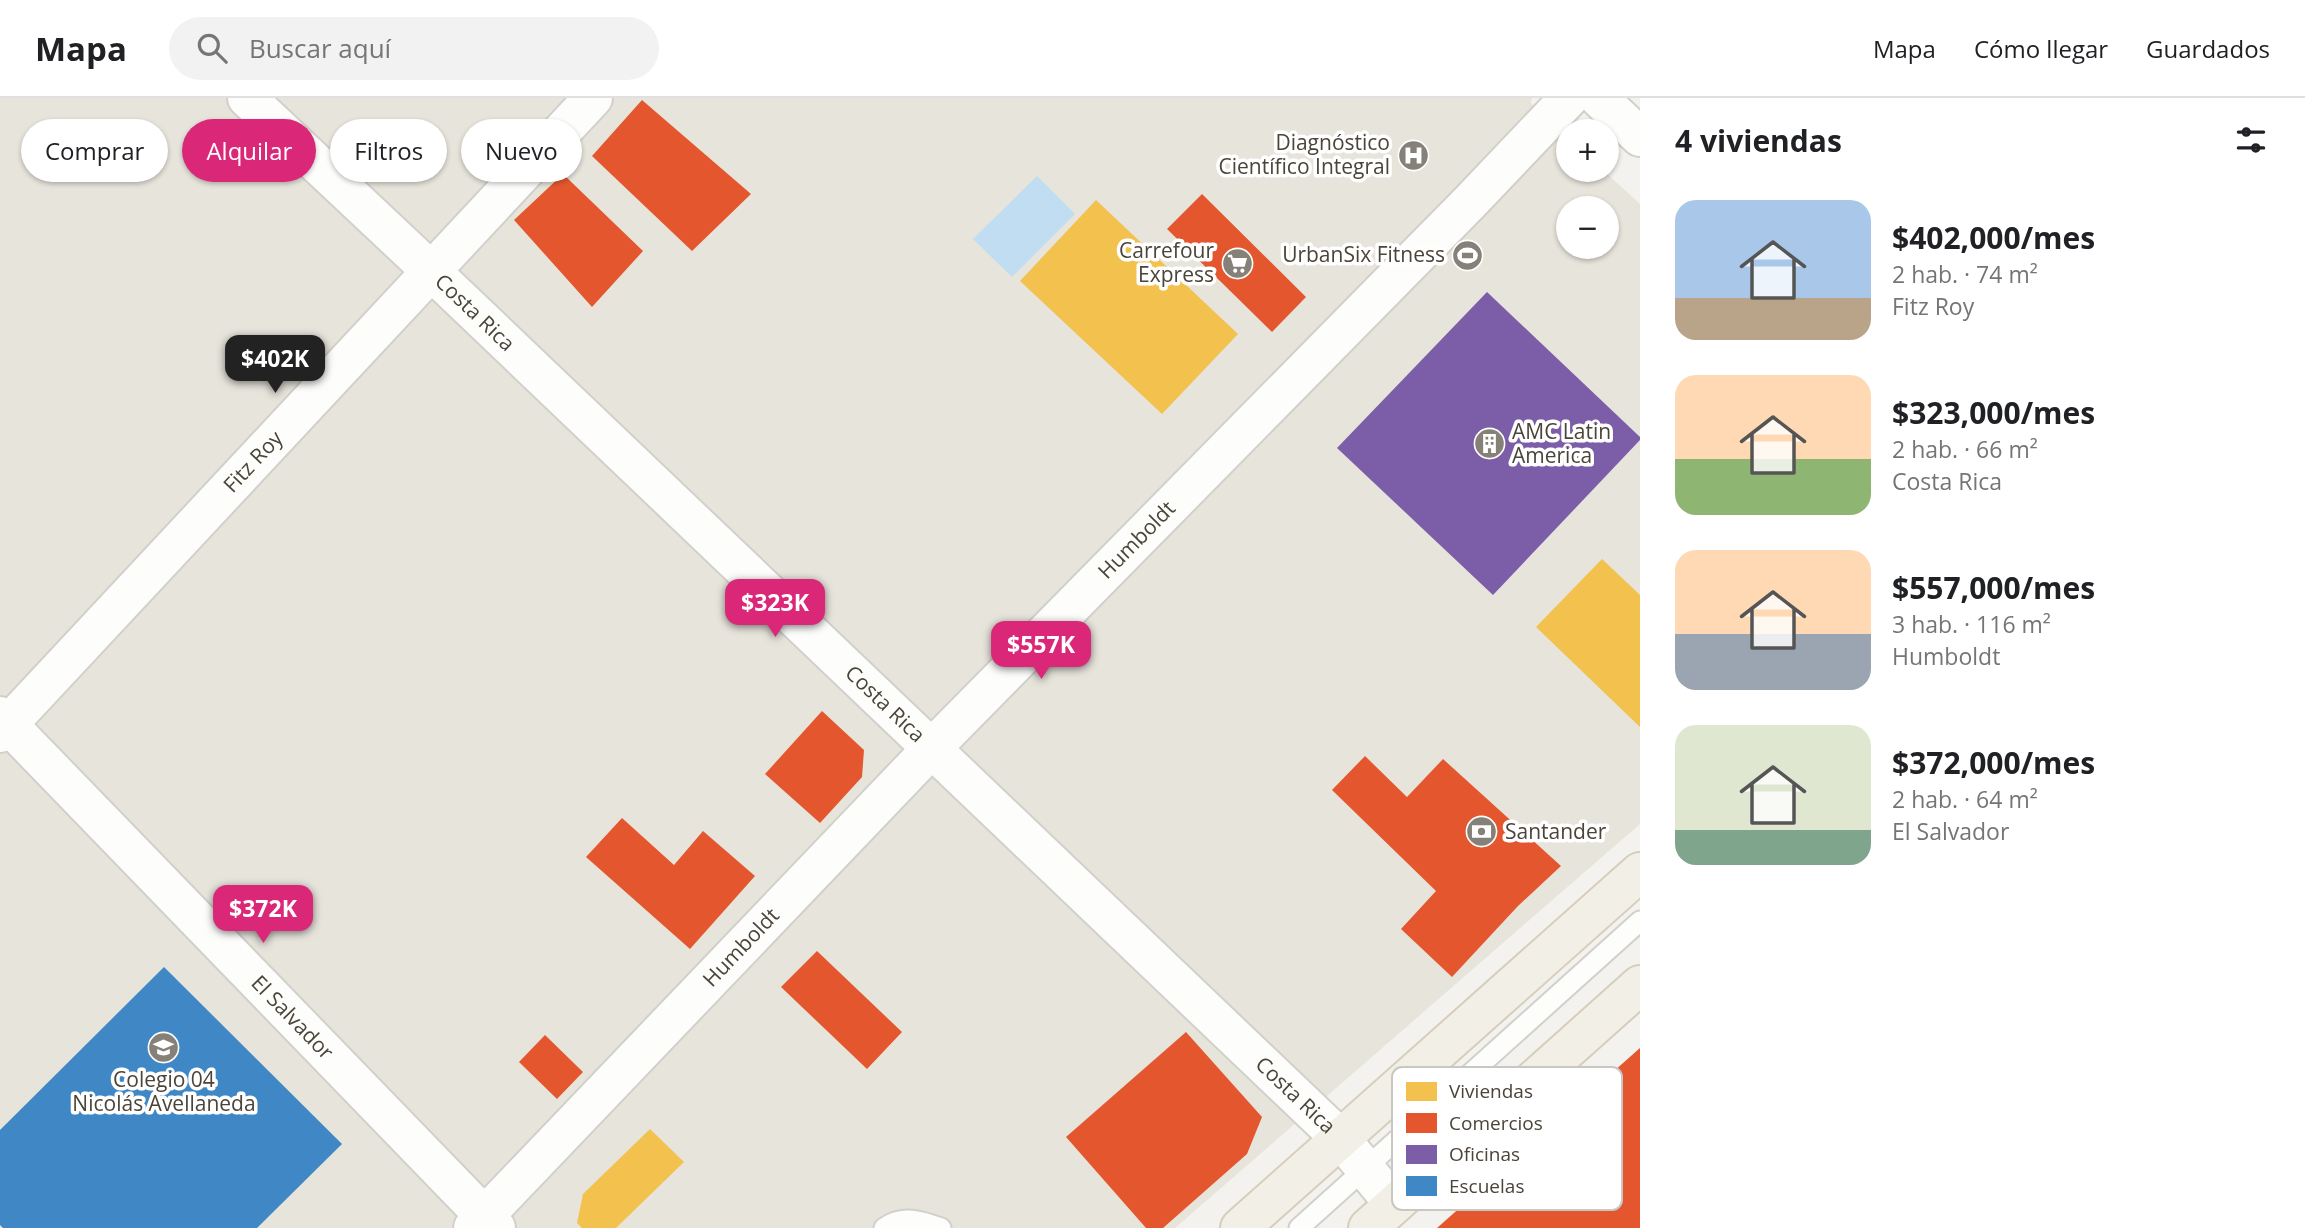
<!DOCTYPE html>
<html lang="es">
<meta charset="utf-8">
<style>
:root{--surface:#fff;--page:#f2f2f2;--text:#202124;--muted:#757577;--line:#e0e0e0;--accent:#db2777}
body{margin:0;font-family:"Open Sans",sans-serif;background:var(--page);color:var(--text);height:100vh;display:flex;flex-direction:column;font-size:26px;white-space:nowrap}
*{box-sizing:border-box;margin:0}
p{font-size:23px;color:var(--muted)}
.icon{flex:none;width:38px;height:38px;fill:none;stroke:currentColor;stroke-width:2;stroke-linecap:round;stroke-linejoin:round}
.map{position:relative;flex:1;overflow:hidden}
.details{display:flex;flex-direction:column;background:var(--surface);width:665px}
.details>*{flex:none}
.banner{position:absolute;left:21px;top:21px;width:665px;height:63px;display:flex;gap:14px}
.buttons{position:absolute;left:1556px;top:21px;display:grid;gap:14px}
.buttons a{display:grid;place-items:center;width:63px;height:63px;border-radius:50%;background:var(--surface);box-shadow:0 2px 5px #0004;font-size:35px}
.price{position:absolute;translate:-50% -60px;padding:0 16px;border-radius:14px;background:var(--accent);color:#fff;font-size:23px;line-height:46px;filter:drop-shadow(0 2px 4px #0008)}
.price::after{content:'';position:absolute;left:50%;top:42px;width:21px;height:16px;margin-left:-10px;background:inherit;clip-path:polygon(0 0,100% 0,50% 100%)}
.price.active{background:#222;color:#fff}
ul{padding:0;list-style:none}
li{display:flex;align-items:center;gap:21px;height:175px;padding:0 35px}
li span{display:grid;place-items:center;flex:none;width:196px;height:140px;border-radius:21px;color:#555}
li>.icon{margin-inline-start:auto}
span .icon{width:84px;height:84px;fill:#fffc;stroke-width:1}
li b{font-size:30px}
h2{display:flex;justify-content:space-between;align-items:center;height:84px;padding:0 35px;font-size:30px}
.pill{padding:0 24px;border-radius:32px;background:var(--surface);box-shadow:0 2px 5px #0004;font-size:24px;line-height:63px}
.pill.active{background:var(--accent);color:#fff}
header{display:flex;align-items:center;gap:42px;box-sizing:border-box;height:98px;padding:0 35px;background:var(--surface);border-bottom:2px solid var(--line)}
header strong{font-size:33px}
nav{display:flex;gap:38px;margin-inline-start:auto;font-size:24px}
.search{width:490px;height:63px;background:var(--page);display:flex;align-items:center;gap:18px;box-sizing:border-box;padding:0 24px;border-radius:38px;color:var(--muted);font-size:26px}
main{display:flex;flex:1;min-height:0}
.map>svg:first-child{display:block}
</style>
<header>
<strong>Mapa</strong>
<div class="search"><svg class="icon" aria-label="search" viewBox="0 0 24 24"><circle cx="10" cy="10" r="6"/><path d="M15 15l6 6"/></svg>Buscar aquí</div>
<nav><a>Mapa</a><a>Cómo llegar</a><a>Guardados</a></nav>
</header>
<main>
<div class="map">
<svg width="1640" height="1130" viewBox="0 0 1640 1130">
<rect width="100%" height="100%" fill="#f4f2ee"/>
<path fill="#e7e4dc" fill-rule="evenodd" d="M0,0H1532L1531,5L1568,39V72H1603L1640,106V726L1175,1130H0ZM1568,110H1606V149H1568Z"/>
<path fill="#c0ddf1" d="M1037,78L1075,116L1012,179L973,141Z"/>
<path fill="#f2c14e" d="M1096,102L1238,236L1162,316L1020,183Z
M1602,461L1640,497V629L1536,529Z
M650,1031L684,1064L616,1130H582L577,1125L583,1096Z"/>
<path fill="#e4572e" d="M642,2L751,96L692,153L592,58Z
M563,76L643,153L592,209L514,122Z
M1202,96L1306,199L1272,234L1167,131Z
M822,613L864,652L862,679L820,725L765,676Z
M1365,658L1407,699L1443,661L1561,768L1518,808L1452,879L1401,831L1436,793L1332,692Z
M622,720L674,767L703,733L755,778L690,851L586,759Z
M817,853L902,934L867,971L781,889Z
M1186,934L1262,1019L1247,1056L1163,1130H1146L1066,1039Z
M545,937L583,974L557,1001L519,964Z
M1640,950V1130H1437Z"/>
<path fill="#7b5ea7" d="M1487,194L1640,339V342L1493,497L1337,350Z"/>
<path fill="#3f88c5" d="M164,869L342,1046L257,1130H3L0,1127V1032Z"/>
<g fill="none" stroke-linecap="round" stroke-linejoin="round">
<defs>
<path id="service" d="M884,1130C902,1116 922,1123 941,1130
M1299,1130L1640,823"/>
<g id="minor">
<path id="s1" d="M247,0L431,173L1341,1041L1394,1106"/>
<path d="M1599,0L1640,39"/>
<path id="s2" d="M0,618L496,1130"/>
<path id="s3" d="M0,635L593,0"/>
<path id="s4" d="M473,1130L932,650L1470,104L1569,0"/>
</g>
<path id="primary" d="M1240,1130L1640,774
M1368,1130L1640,887"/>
</defs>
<use href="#service" stroke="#d2d0cb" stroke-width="23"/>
<use href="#minor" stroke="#d2d0cb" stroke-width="42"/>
<use href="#primary" stroke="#d6cebb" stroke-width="42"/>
<use href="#service" stroke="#fdfdfc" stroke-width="19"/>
<use href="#minor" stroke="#fdfdfc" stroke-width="38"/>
<use href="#primary" stroke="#f2efe6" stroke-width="38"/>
</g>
<defs>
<symbol id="hospital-disc" viewBox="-11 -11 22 22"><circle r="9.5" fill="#868178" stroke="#fff"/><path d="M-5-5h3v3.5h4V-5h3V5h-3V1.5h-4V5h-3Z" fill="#fff"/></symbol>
<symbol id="stadium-disc" viewBox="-11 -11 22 22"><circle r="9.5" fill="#868178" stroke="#fff"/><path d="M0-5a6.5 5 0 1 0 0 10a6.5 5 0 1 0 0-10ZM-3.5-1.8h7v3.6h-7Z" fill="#fff"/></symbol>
<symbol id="supermarket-disc" viewBox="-11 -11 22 22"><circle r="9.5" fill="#868178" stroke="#fff"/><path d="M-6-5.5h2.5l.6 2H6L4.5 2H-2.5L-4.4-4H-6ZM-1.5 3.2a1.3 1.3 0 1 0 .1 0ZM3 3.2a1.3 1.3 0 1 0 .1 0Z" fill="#fff"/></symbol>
<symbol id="building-disc" viewBox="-11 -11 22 22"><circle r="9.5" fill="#868178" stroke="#fff"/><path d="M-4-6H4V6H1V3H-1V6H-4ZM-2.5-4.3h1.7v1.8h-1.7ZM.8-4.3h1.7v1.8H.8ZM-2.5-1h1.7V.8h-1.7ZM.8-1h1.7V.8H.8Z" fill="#fff"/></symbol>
<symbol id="bank-disc" viewBox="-11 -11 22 22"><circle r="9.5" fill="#868178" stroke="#fff"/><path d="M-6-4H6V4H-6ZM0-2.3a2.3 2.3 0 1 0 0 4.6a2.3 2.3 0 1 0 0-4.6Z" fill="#fff"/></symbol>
<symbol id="school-disc" viewBox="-11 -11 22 22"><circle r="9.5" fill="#868178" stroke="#fff"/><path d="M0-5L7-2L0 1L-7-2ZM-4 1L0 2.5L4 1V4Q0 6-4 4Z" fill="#fff"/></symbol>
</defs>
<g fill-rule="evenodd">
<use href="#hospital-disc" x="1396" y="40" width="35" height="35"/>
<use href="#stadium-disc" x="1450" y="140" width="35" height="35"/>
<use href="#supermarket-disc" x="1220" y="148" width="35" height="35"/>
<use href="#building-disc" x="1472" y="328" width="35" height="35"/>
<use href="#bank-disc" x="1464" y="716" width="35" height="35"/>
<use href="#school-disc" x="146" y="932" width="35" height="35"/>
</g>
<g text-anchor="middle" stroke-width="7" stroke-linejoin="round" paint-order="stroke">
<g font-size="21" fill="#4b4439" stroke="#fff" text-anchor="end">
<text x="1390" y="52">Diagnóstico<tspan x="1390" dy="24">Científico Integral</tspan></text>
<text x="1214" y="160">Carrefour<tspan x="1214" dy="24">Express</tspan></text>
<text x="1445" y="164">UrbanSix Fitness</text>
<text x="1512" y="341" text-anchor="start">AMC Latin<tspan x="1512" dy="24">America</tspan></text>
<text x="1505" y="741" text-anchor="start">Santander</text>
<text x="164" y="989" text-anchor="middle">Colegio 04<tspan x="164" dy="24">Nicolás Avellaneda</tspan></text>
</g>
<g font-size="21" fill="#4b4439" stroke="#fff">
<text dy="7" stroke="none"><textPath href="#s1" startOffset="313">Costa Rica</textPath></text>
<text dy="7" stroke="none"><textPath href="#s3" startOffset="371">Fitz Roy</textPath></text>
<text dy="7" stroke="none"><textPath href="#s4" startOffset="956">Humboldt</textPath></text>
<text dy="7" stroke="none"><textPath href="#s1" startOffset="880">Costa Rica</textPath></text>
<text dy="7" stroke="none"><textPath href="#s4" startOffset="388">Humboldt</textPath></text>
<text dy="7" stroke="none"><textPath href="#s2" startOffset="420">El Salvador</textPath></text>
<text dy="7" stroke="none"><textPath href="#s1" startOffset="1447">Costa Rica</textPath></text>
</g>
</g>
<rect x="1392" y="969" width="230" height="143" rx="10" fill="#fff" stroke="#c9c7c4" stroke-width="2"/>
<rect x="1406" y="984" width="31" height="19" fill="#f2c14e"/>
<rect x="1406" y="1015" width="31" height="20" fill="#e4572e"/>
<rect x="1406" y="1047" width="31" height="19" fill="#7b5ea7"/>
<rect x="1406" y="1078" width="31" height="20" fill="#3f88c5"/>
<g font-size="19" fill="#4b4439">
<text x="1449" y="1000">Viviendas</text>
<text x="1449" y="1032">Comercios</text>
<text x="1449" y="1063">Oficinas</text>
<text x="1449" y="1095">Escuelas</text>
</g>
</svg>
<div class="buttons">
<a>+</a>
<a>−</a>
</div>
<b class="price active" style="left:275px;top:297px">$402K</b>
<b class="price" style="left:775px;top:541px">$323K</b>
<b class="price" style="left:1041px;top:583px">$557K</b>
<b class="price" style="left:263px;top:847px">$372K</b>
<div class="banner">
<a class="pill">Comprar</a>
<a class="pill active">Alquilar</a>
<a class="pill">Filtros</a>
<a class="pill">Nuevo</a>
</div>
</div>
<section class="details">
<h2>4 viviendas<svg class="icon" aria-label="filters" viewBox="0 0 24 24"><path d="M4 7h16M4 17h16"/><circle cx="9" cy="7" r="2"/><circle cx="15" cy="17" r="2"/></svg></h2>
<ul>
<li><span style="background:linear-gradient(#a9c7e8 70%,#b9a48a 0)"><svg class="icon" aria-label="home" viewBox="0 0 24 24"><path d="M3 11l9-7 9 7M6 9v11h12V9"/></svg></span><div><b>$402,000/mes</b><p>2 hab. · 74 m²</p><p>Fitz Roy</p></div></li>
<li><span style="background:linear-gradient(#ffd9b3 60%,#8fb573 0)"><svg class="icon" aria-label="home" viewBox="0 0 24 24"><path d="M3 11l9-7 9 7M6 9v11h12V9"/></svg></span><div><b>$323,000/mes</b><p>2 hab. · 66 m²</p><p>Costa Rica</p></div></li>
<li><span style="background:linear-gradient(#ffd9b3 60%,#9aa5b1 0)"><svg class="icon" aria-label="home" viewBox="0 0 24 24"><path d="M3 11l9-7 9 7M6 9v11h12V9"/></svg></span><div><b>$557,000/mes</b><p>3 hab. · 116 m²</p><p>Humboldt</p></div></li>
<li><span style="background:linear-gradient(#dfe7d0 75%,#7fa58c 0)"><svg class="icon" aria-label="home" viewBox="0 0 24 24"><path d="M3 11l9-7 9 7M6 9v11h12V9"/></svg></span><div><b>$372,000/mes</b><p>2 hab. · 64 m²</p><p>El Salvador</p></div></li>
</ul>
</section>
</main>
